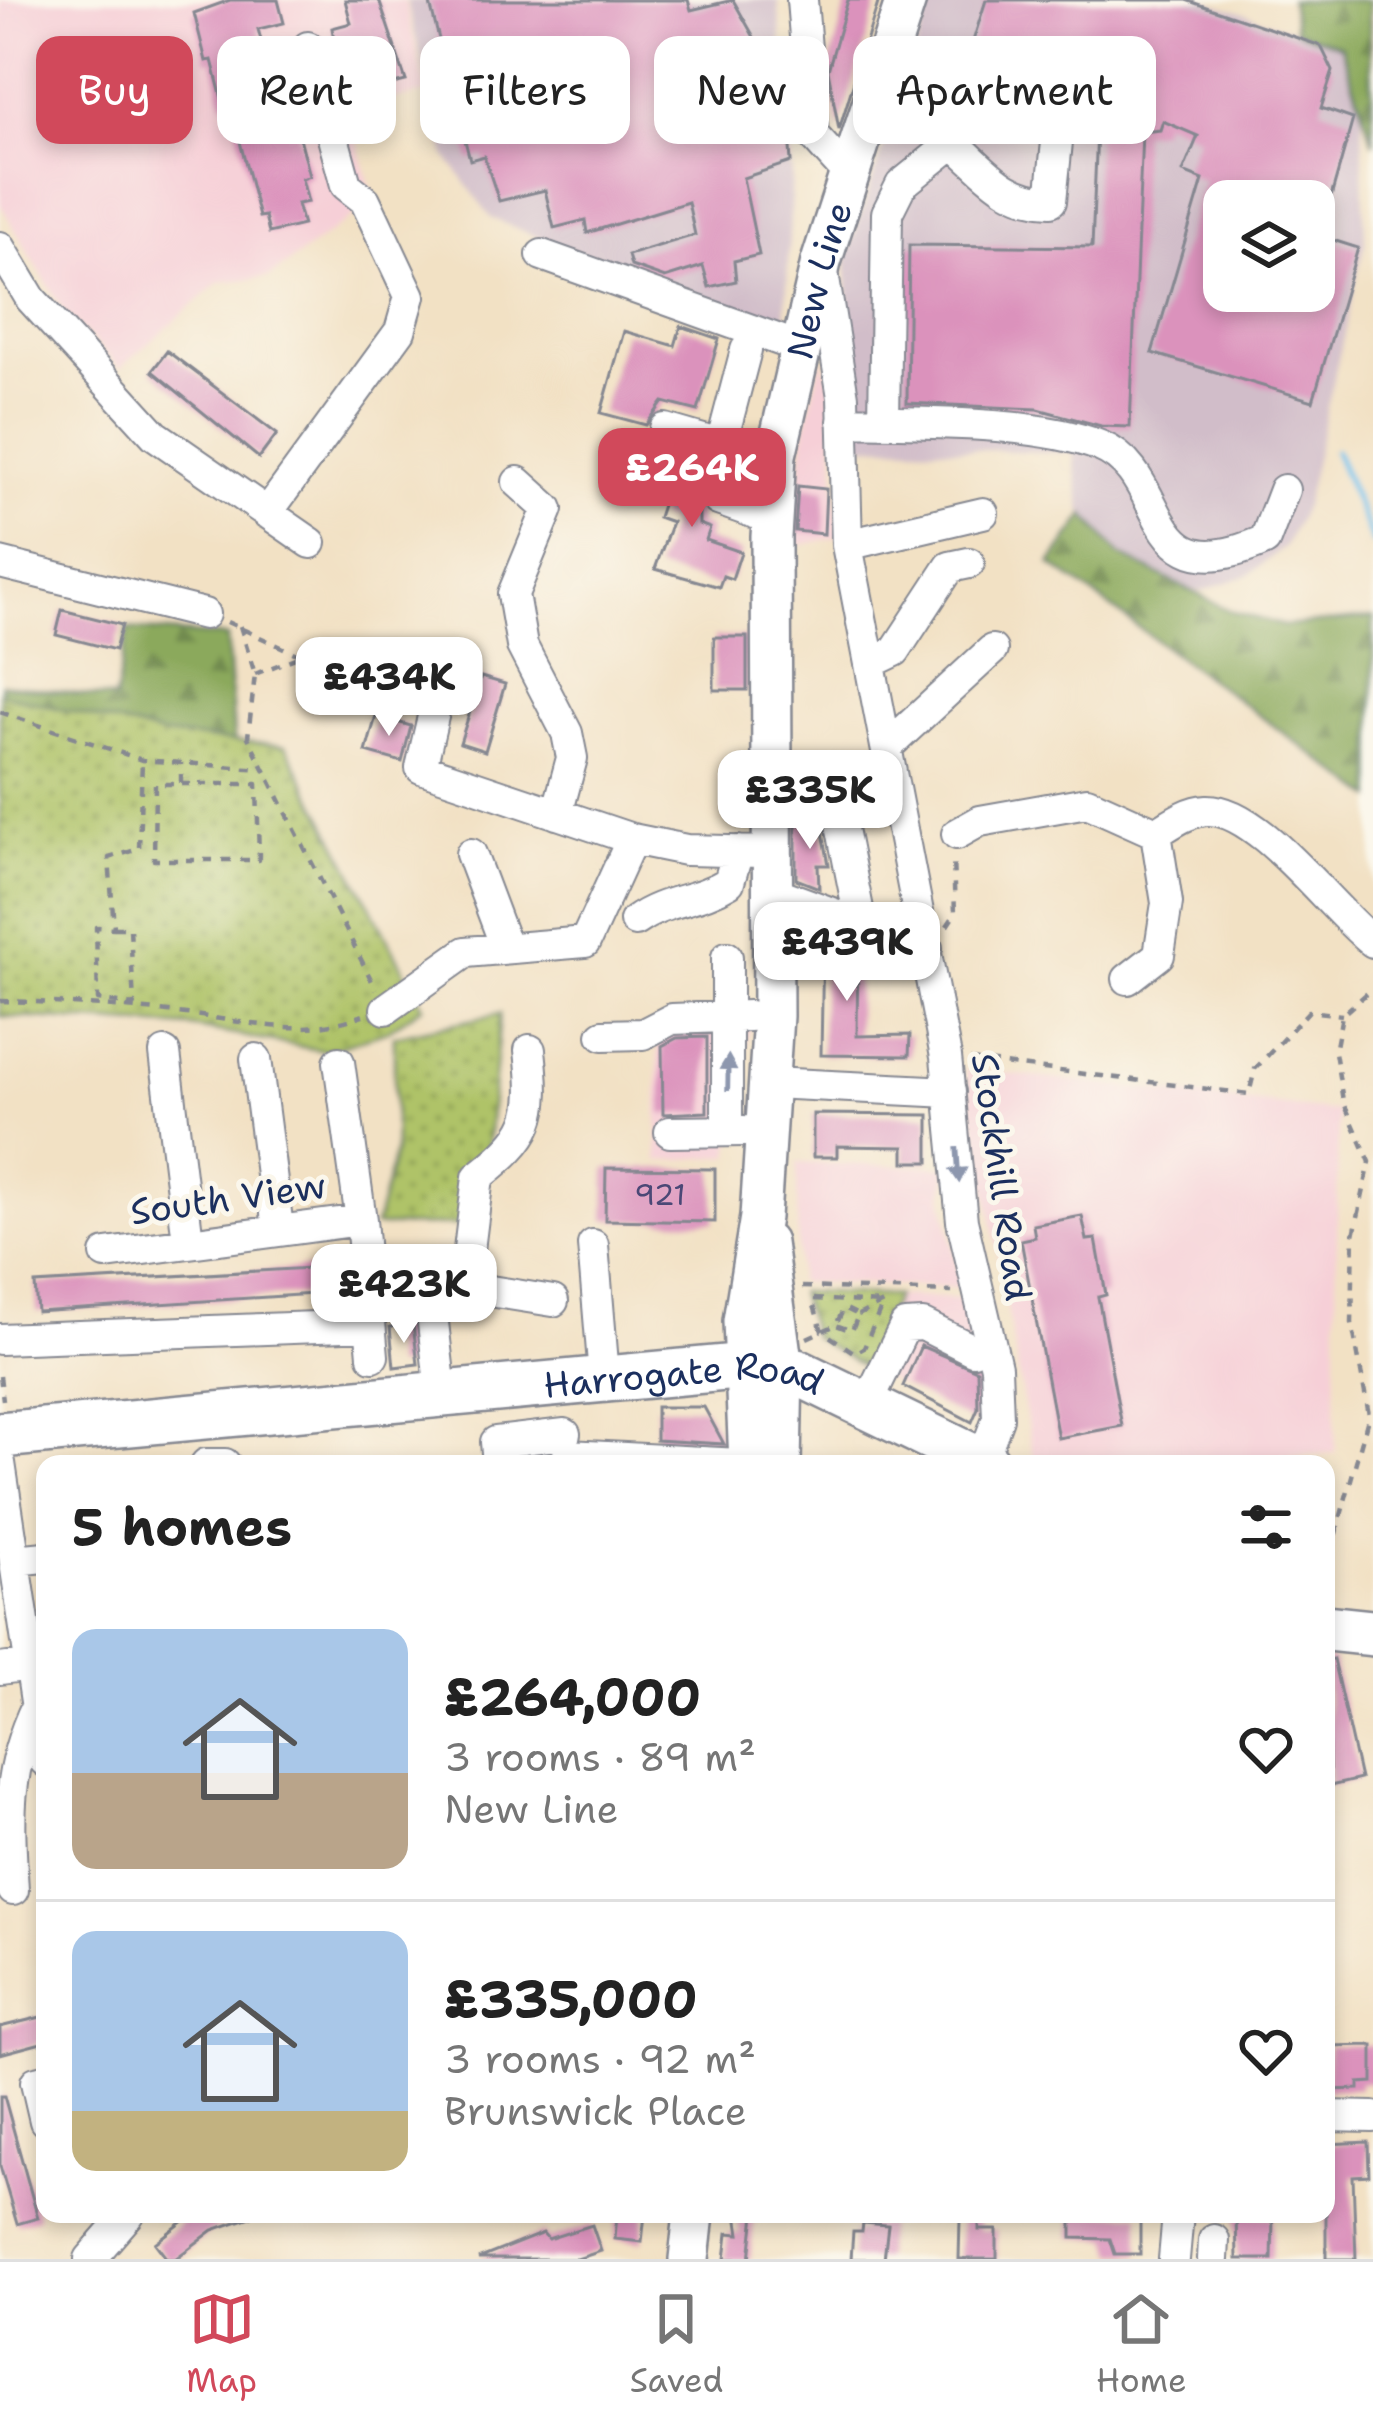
<!DOCTYPE html>
<meta charset="utf-8">
<style>
:root{--surface:#fff;--page:#f6f6f6;--text:#222;--muted:#767676;--line:#e0e0e0;--accent:#d1495b}
body{margin:0;font-family:"Shantell Sans",sans-serif;background:var(--page);color:var(--text);height:100vh;display:flex;flex-direction:column;font-size:45px;white-space:nowrap}
*{box-sizing:border-box;margin:0}
p{font-size:39px;color:var(--muted)}
.icon{flex:none;width:66px;height:66px;fill:none;stroke:currentColor;stroke-width:2;stroke-linecap:round;stroke-linejoin:round}
.map{position:relative;flex:1;overflow:hidden}
.drawer{position:absolute;left:36px;top:1455px;width:1299px;height:768px;display:flex;flex-direction:column;background:var(--surface);border-radius:24px;box-shadow:0 6px 18px #0003}
.drawer>*{flex:none}
.hud{position:absolute;left:36px;top:36px;width:1302px;height:108px;display:flex;gap:24px}
.tools{position:absolute;left:1203px;top:180px;display:grid;gap:24px}
.tools a{display:grid;place-items:center;width:132px;height:132px;border-radius:24px;background:var(--surface);box-shadow:0 6px 18px #0003;font-size:60px}
.price{position:absolute;translate:-50% -102px;padding:0 27px;border-radius:24px;background:#fff;color:#222;font-size:39px;line-height:78px;filter:drop-shadow(0 3px 6px #0008)}
.price::after{content:'';position:absolute;left:50%;top:72px;width:36px;height:27px;margin-left:-18px;background:inherit;clip-path:polygon(0 0,100% 0,50% 100%)}
.price.on{background:var(--accent);color:#fff}
ul{padding:0;list-style:none}
li{display:flex;align-items:center;gap:36px;height:300px;padding:0 36px}
li+li{border-top:3px solid var(--line)}
li span{display:grid;place-items:center;flex:none;width:336px;height:240px;border-radius:24px;color:#555}
li>.icon{margin-inline-start:auto}
span .icon{width:144px;height:144px;fill:#fffc;stroke-width:1}
li b{font-size:51px}
h2{display:flex;justify-content:space-between;align-items:center;height:144px;padding:0 36px;font-size:51px}
.tag{padding:0 42px;border-radius:24px;background:var(--surface);box-shadow:0 6px 18px #0003;font-size:42px;line-height:108px}
.tag.on{background:var(--accent);color:#fff}
.tabs{display:flex;justify-content:space-around;align-items:center;height:168px;border-top:3px solid var(--line);background:var(--surface);font-size:33px;color:var(--muted)}
.tabs a{display:grid;justify-items:center;gap:6px}
.tabs .on{color:var(--accent)}
.map>svg:first-child{display:block}
</style>
<div class="map">
<svg width="1373" height="2259" viewBox="0 0 1373 2259">
<defs>
<pattern id="forest-firs" width="22" height="20" patternUnits="userSpaceOnUse" patternTransform="scale(3)"><rect width="22" height="20" fill="#8ba95c"/><path d="M5 1l3.5 6h-7zM16 11l3.5 6h-7z" fill="#718a4f"/></pattern>
<pattern id="park-dots" width="8" height="8" patternUnits="userSpaceOnUse" patternTransform="scale(3)"><rect width="8" height="8" fill="#afc367"/><path d="M2 2h.1M6 6h.1" fill="none" stroke="#8e9f58" stroke-width="1.8" stroke-linecap="round"/></pattern>
</defs>
<rect width="100%" height="100%" fill="#fbf7ec"/>
<filter id="ink" filterUnits="userSpaceOnUse"><feTurbulence type="fractalNoise" baseFrequency=".00833" numOctaves="2"/><feDisplacementMap in="SourceGraphic" scale="24" xChannelSelector="R" yChannelSelector="G"/><feConvolveMatrix kernelMatrix="1 2 1 2 8 2 1 2 1" color-interpolation-filters="sRGB"/></filter>
<filter id="wash" filterUnits="userSpaceOnUse"><feTurbulence type="fractalNoise" baseFrequency=".004" numOctaves="4" result="noise"/><feDisplacementMap in="SourceGraphic" scale="48" xChannelSelector="R" yChannelSelector="G"/><feGaussianBlur stdDeviation="2.7" result="paint"/><feColorMatrix in="noise" values="0 0 0 0 0 0 0 0 0 0 0 0 0 0 0 0 0 1.4 0 .05"/><feComposite in="paint" operator="in"/></filter>
<g filter="url(#wash)">
<rect width="100%" height="100%" fill="#f2e1c4"/>
<path fill="#f6cfd7" d="M0,0H404L427,93L348,109L373,196L360,211L270,277L220,282L120,368L64,312L0,204Z
M822,357L831,384L838,537L792,547L805,431Z
M750,1026L730,1156L658,1161V1037L672,1029Z
M966,1069L1338,1112L1335,1453L1171,1464H1034Z
M797,1163L948,1167L943,1196L961,1288L798,1282Z
M896,1296L964,1299L985,1395L972,1422L864,1367Z"/>
<path fill="#d1bdc9" fill-rule="evenodd" d="M406,0H778L792,173L785,329L770,330L491,218L446,156Z
M932,0H1205L1341,46L1362,111L1365,243L1305,503L1285,547L1248,575L1200,592L1161,580L1120,555L1082,511L1073,453L858,445L846,260ZM1224,201H1314V291H1224Z"/>
<path fill="url(#forest-firs)" stroke="#536c5d" stroke-width="3" d="M1290,0H1369L1373,143L1341,46L1295,30Z
M1085,515L1120,555L1233,612L1284,626L1373,618V798L1051,564Z
M128,629L227,637L236,764L0,715L2,684L115,699Z"/>
<path fill="url(#park-dots)" stroke="#657962" stroke-width="3" d="M0,693L162,735L286,746L423,1006L387,1031L325,1051L191,1027L0,1016Z
M500,1014L487,1153L462,1225L375,1226L395,1150L394,1036Z
M799,1292L896,1296L864,1367L813,1337Z"/>
<g fill="none" stroke-linecap="round" stroke-linejoin="round">
<path stroke="#6fbfea" stroke-width="6" d="M1335,451L1373,542"/>
</g>
<g id="blocks">
<path fill="#db92bc" fill-rule="evenodd" d="M230,0H278L284,23L258,29L267,63L290,57L297,85L287,88L310,176L302,179L308,202L297,204L303,225L269,233L265,216L259,217L230,102L223,103L212,60L206,61L194,13Z
M345,0H379L406,81L344,96L332,28L351,23Z
M429,0H688L691,10L733,0L758,44L784,56L791,162L743,178L759,255L734,261L736,281L709,287L703,266L665,278L631,266L628,255L695,235L688,202L587,233L585,220L554,228L545,190L499,201L484,156L470,160Z
M848,0H879L839,130L828,70Z
M986,0H1186L1321,46L1333,71L1321,108L1353,119L1320,236L1358,248L1313,401L1152,353L1203,180L1183,172L1198,136L1163,121L1160,130L1142,132L1130,427L1101,426L1038,409L907,403L909,245L1092,247L1097,130L1048,125L1050,102L962,76ZM1224,201H1314V291H1224Z
M681,326L719,339L698,411L663,402L646,425L601,413L624,331L675,346Z
M167,351L277,434L259,458L152,371Z
M692,458L713,465L709,476L714,481L699,495V524L710,528L706,540L741,552L732,579L723,576L719,587L655,569L672,522L658,517L676,463L689,467Z
M798,486L826,489L824,534L795,531Z
M62,610L122,625L115,650L56,635Z
M714,637H747V690H714Z
M481,677L505,684L485,751L460,743Z
M376,716L411,726L402,762L366,752Z
M821,821L829,865H818L819,888L796,879V822Z
M797,921L858,948L857,1036L910,1035L909,1056L821,1055L823,941L797,933Z
M707,1037V1112L663,1114L662,1046L677,1038Z
M813,1114L929,1115V1162H904V1147L837,1146V1157H813Z
M606,1168L715,1169V1222L605,1220Z
M1082,1216L1087,1240L1096,1239L1106,1295L1098,1297L1122,1426L1058,1438L1021,1240L1035,1237L1033,1225Z
M327,1267L328,1293L37,1312L35,1284Z
M413,1324L418,1364L394,1367L390,1327Z
M921,1346L977,1370L978,1408L972,1422L903,1386Z
M656,1407H704L724,1444L656,1440Z
M1333,1659L1360,1779L1330,1786L1326,1660Z
M45,2016V2042L0,2054V2027Z
M1373,2045V2082L1359,2083V2089L1326,2090L1328,2046Z
M0,2096H4L38,2218L17,2224L0,2166Z
M1368,2142L1369,2175L1353,2176L1356,2259H1326V2144Z
M193,2214H251V2217L213,2230L175,2259H167L155,2243Z
M617,2214H645L642,2242L615,2239Z
M737,2214H755L750,2259H725L728,2233L740,2234Z
M1072,2214H1140V2254H1115L1110,2239L1072,2238Z
M1236,2214L1273,2217L1272,2259H1237Z
M960,2219H979V2230H997V2259H959Z
M863,2223L888,2225L884,2259H851L853,2232H862Z
M592,2225L601,2251L577,2259H478L543,2233L548,2239Z"/>
</g>
</g>
<g filter="url(#ink)">
<use href="#blocks" fill-opacity="0" stroke="#868891" stroke-width="3"/>
<g fill="none" stroke-linecap="round" stroke-linejoin="round">
<defs>
<path id="minor" d="M802,0L813,135L852,178
M873,110C899,117 930,123 951,141C986,170 1003,199 1051,201L1057,142
M0,247L31,299L155,435L311,543
M542,255L799,347
M823,273L843,397L847,545L946,1057L962,1221L996,1367L998,1418L982,1461
M843,421C914,423 1036,420 1100,446C1173,475 1139,597 1265,540L1284,490
M884,422L887,213L901,185L953,143
M665,429L776,461
M721,445L746,350
M518,482L548,509L513,594L522,646L567,733L572,758L557,814
M718,500L772,519
M267,513L400,331L410,296L365,200L346,185L308,47
M847,545L983,513
M0,563L204,614
M870,663L895,651L950,567L969,563
M442,678L421,768L632,839L686,850L771,852
M887,747L992,650
M771,775L832,779L862,929
M957,834L980,821L1087,802L1156,833C1171,824 1188,811 1207,810C1259,808 1332,911 1373,942
M471,854L506,947
M772,891L927,948
M635,921C665,899 697,902 729,882L738,851
M1128,979L1159,955L1167,903L1156,833
M386,1009L466,952L585,942L632,839
M603,1035L643,1034L672,1019L749,1016
M165,1053L188,1241
M256,1059L278,1228
M339,1062L361,1220L373,1356
M771,1083L950,1092
M727,1131V957
M670,1132L744,1131
M593,1245L604,1376
M106,1254L361,1220
M452,1285L553,1301
M0,1339L370,1325
M441,1392L432,1314L468,1258L478,1177C532,1134 538,1119 530,1050
M866,1406L905,1326L923,1325L973,1350
M568,1455L740,1464
M0,1463L45,1761
M206,1464H225
M498,1464L496,1442L565,1434
M15,1560L45,1557
M0,1669L31,1665
M13,1890C9,1818 5,1772 37,1705
M45,2080L36,2082L45,2121
M1326,2116L1373,2117
M90,2259L129,2214
M1174,2259L1178,2214
M1213,2259L1214,2240"/>
<g id="major">
<path d="M766,1243L783,1369L781,1464"/>
<path id="s1" d="M749,1464L743,1321L760,1217L773,1016L771,537L776,455L821,262L906,0"/>
<path d="M689,2259L694,2214"/>
</g>
<g id="highway">
<path id="s2" d="M0,1435L747,1366L797,1372L987,1464"/>
<path d="M1326,1628L1373,1633"/>
</g>
</defs>
<use href="#minor" stroke="#868891" stroke-width="34"/>
<use href="#major" stroke="#868891" stroke-width="44"/>
<use href="#highway" stroke="#868891" stroke-width="50"/>
<path stroke="#868891" stroke-width="4.5" stroke-dasharray="9 9" stroke-linecap="butt" d="M227,622L301,656L412,691
M240,626L255,674L248,737L376,989
M255,674L300,656
M0,712L142,760L262,769
M181,784H257L259,860H154L155,784H181V763
M947,926L955,914L953,857
M114,928H130L134,1005L98,1000L96,927L114,928L109,858L139,849L142,760
M0,1001C60,1002 119,1007 178,1013C243,1020 299,1040 363,1015
M970,1060L1249,1094L1255,1069L1309,1011L1342,1015
M802,1287L952,1292
M858,1315L883,1303L864,1348L855,1353L822,1331L812,1299L883,1303
M807,1338L836,1325L844,1308L858,1315L852,1331L836,1325
M0,1376L3,1400
M1326,1569L1369,1415L1352,1323L1354,1235L1370,1162L1343,1101L1335,1052L1342,1015L1373,988"/>
<use href="#minor" stroke="#fff" stroke-width="30"/>
<use href="#major" stroke="#fff" stroke-width="39"/>
<use href="#highway" stroke="#fff" stroke-width="45"/>
</g>
<defs><path id="oneway-solid" d="M-6-.8H1V-3.2L6.5 0L1 3.2V.8H-6Z" transform="scale(3)"/></defs>
<g fill="#8d97ae">
<use href="#oneway-solid" transform="translate(728 1073) rotate(-89)"/>
<use href="#oneway-solid" transform="translate(958 1165) rotate(86)"/>
</g>
</g>
<g text-anchor="middle" stroke-width="10" stroke-linejoin="round" paint-order="stroke">
<g font-size="30" fill="#4b4876">
<text x="660" y="1205">921</text>
</g>
<g font-size="36" fill="#1b2f5e" stroke="#fbf7ec">
<text dy="13" stroke="none"><textPath href="#s1" startOffset="1191">New Line</textPath></text>
<text transform="translate(1002 1177) rotate(82)" y="13">Stockhill Road</text>
<text transform="translate(228 1198) rotate(-8)" y="13">South View</text>
<text dy="13" stroke="none"><textPath href="#s2" startOffset="687">Harrogate Road</textPath></text>
</g>
</g>
</svg>
<div class="tools">
<a><svg class="icon" aria-label="layers" viewBox="0 0 24 24"><path d="M12 4l9 5-9 5-9-5zM3 14l9 5 9-5"/></svg></a>
</div>
<b class="price on" style="left:692px;top:530px">£264K</b>
<b class="price" style="left:389px;top:739px">£434K</b>
<b class="price" style="left:810px;top:852px">£335K</b>
<b class="price" style="left:847px;top:1004px">£439K</b>
<b class="price" style="left:404px;top:1346px">£423K</b>
<div class="hud">
<a class="tag on">Buy</a>
<a class="tag">Rent</a>
<a class="tag">Filters</a>
<a class="tag">New</a>
<a class="tag">Apartment</a>
</div>
<section class="drawer">
<h2>5 homes<svg class="icon" aria-label="filters" viewBox="0 0 24 24"><path d="M4 7h16M4 17h16"/><circle cx="9" cy="7" r="2"/><circle cx="15" cy="17" r="2"/></svg></h2>
<ul>
<li><span style="background:linear-gradient(#a9c7e8 60%,#b9a48a 0)"><svg class="icon" aria-label="home" viewBox="0 0 24 24"><path d="M3 11l9-7 9 7M6 9v11h12V9"/></svg></span><div><b>£264,000</b><p>3 rooms · 89 m²</p><p>New Line</p></div><svg class="icon" aria-label="heart" viewBox="0 0 24 24"><path d="M12 20l-8-8c-3-5 5-10 8-4 3-6 11-1 8 4z"/></svg></li>
<li><span style="background:linear-gradient(#a9c7e8 75%,#c2b280 0)"><svg class="icon" aria-label="home" viewBox="0 0 24 24"><path d="M3 11l9-7 9 7M6 9v11h12V9"/></svg></span><div><b>£335,000</b><p>3 rooms · 92 m²</p><p>Brunswick Place</p></div><svg class="icon" aria-label="heart" viewBox="0 0 24 24"><path d="M12 20l-8-8c-3-5 5-10 8-4 3-6 11-1 8 4z"/></svg></li>
</ul>
</section>
</div>
<nav class="tabs">
<a class="on"><svg class="icon" aria-label="map" viewBox="0 0 24 24"><path d="M3 6l6-2 6 2 6-2v14l-6 2-6-2-6 2zM9 4v14M15 6v14"/></svg>Map</a>
<a><svg class="icon" aria-label="saved" viewBox="0 0 24 24"><path d="M7 4h10v16l-5-4-5 4z"/></svg>Saved</a>
<a><svg class="icon" aria-label="home" viewBox="0 0 24 24"><path d="M3 11l9-7 9 7M6 9v11h12V9"/></svg>Home</a>
</nav>
